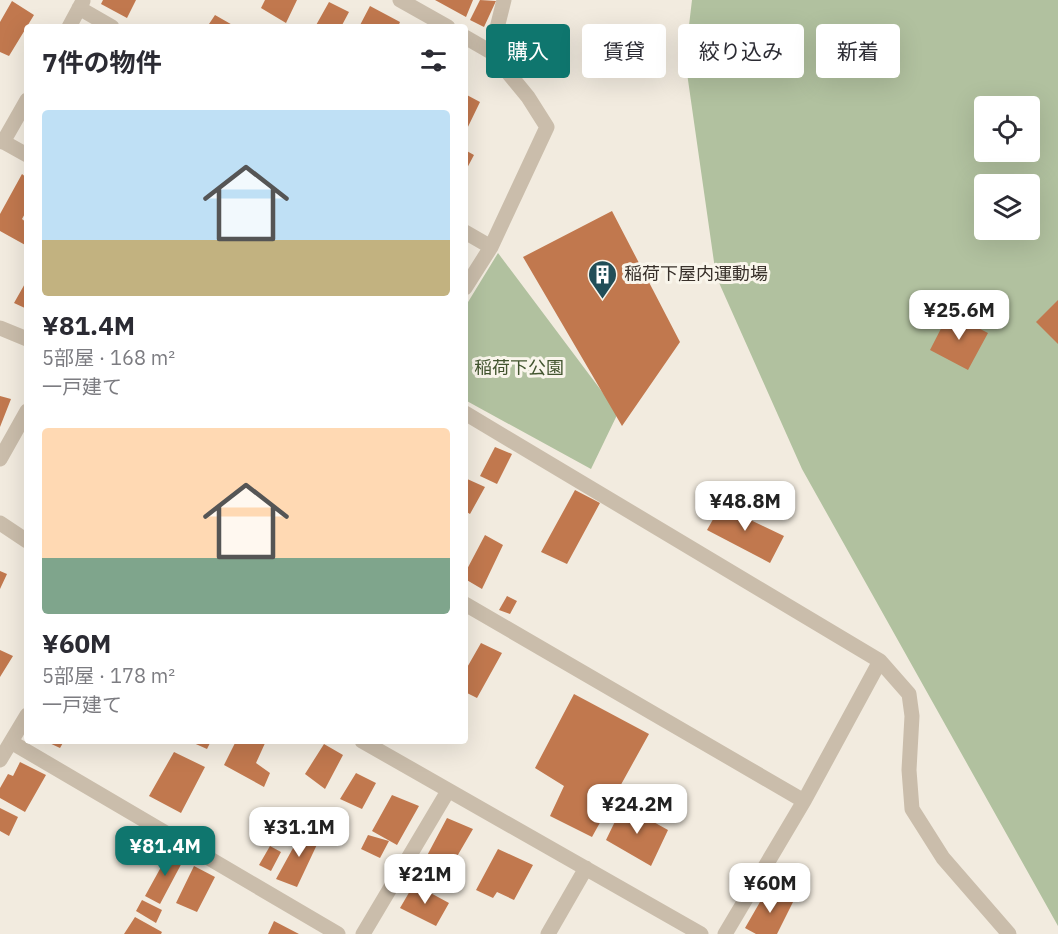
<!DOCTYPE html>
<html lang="ja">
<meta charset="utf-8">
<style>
:root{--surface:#fff;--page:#f7f7f7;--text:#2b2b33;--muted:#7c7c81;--accent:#0f766e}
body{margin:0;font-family:"IBM Plex Sans","Noto Sans JP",sans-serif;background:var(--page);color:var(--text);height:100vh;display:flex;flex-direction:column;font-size:22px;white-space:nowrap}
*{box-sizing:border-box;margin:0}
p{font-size:20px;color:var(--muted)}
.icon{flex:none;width:33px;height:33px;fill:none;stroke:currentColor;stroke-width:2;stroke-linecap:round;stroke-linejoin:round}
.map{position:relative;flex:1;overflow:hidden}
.side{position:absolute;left:24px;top:24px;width:444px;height:720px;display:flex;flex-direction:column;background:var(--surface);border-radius:6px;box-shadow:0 6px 24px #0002}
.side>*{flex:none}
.top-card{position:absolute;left:486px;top:24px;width:482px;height:54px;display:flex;gap:12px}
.fabs{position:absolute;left:974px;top:96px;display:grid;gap:12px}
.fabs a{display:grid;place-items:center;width:66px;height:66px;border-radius:6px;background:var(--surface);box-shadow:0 6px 24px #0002;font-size:30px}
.price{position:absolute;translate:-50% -51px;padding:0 14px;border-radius:12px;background:#fff;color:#222;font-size:20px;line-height:39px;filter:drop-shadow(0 2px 3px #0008)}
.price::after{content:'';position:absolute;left:50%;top:36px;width:18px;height:14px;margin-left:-9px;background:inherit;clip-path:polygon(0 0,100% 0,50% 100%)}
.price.on{background:var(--accent);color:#fff}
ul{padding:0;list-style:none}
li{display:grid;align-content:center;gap:12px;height:318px;padding:0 18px}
li span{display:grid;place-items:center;height:186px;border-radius:6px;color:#555}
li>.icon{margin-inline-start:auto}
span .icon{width:108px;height:108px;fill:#fffc;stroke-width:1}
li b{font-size:26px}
h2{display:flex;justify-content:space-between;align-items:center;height:72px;padding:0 18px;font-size:26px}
.chip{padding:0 21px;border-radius:6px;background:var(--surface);box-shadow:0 6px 24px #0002;font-size:21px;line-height:54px}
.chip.on{background:var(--accent);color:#fff}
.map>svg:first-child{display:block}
</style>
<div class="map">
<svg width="1058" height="934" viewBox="0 0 1058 934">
<rect width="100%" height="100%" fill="#f2ebdf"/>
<path fill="#b1c19f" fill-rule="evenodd" d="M692,0H1058V926L802,469L716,276L685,59ZM984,106H1029V152H984ZM984,184H1029V230H984Z
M498,253L618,413L591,469L465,400V307Z"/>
<path fill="#c1784e" d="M103,0H136L127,18L101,4Z
M265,0H297L286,23L261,8Z
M435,0H473L466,17Z
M480,0L496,1L484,27L470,20Z
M12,1L34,15L9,56L0,52V22Z
M329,2L349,12L341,27H315Z
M370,6L400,22L398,27H359Z
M215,15L236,27H207Z
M465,94L480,102L465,133Z
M465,150L474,155L465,172Z
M22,174L27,178V210L22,219L27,223V246L0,231V214Z
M612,211L680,342L622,426L523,257Z
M27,280V309L14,303Z
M1058,300V344L1036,322Z
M949,313L988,333L968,370L930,350Z
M0,396L11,399L0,427Z
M495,447L512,454L497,484L480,476Z
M465,478L485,487L470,514L465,511Z
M575,490L600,503L567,564L541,552Z
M725,498L742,504L736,513L784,536L770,563L707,530Z
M485,535L503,545L482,589L465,579V573Z
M0,571L7,574L0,589Z
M507,596L517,601L510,614L499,610Z
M481,643L502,653L477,698L465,692V671Z
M0,650L13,656L0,677Z
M574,694L649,734L592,837L550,816L564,786L535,768Z
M45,741H64L60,748Z
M189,741H211L207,749Z
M236,741H266L256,763L270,773L264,787L224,765Z
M324,744L343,755L325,789L305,774Z
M174,752L205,767L181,813L149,796Z
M20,762L46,775L25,812L0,798V788L8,774L13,776Z
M356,773L376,783L362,809L340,799Z
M392,795L419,806L397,845L372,831Z
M623,805L668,830L651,866L606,840Z
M0,808L18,817L9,836L0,831Z
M447,818L473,829L445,877L422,865Z
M304,828L321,836L297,887L276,879Z
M368,835L389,841L380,858L361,849Z
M270,846L281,852L271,871L259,865Z
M171,849L185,857L160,904L145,896Z
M498,849L533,865L514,900L497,892L493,898L476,890Z
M194,866L215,877L197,912L176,903Z
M414,884L449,903L436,926L400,908Z
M768,888L793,902L777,934H756L745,928Z
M142,900L162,910L156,923L136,911Z
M135,917L162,932L161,934H124Z
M274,921L299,934H268Z"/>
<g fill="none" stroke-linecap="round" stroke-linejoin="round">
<path stroke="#cabdab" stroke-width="15" d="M400,0L448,27
M79,8L112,27
M69,27L83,1
M465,37L491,52L528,97L547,127L491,247L465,288
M491,52L504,0
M0,140L27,155
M3,142L27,100
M465,232L491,247
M0,328L27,339
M465,413L880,661L909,694L912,716L909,770L912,809L943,858L1009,934
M0,459L27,411
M0,523L27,541
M465,604L804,801
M362,741L701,934
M11,742L338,934
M0,760L27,715
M363,934L448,791
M548,934L586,868
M725,934L804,801L880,661"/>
</g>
<defs>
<symbol id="building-pin" viewBox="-11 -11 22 30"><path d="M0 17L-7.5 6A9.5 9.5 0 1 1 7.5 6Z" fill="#214e58" stroke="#f9f5eb"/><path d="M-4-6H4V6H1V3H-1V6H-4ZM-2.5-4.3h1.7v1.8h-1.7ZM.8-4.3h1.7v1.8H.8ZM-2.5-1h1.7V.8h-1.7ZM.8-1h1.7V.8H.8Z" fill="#fff"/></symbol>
</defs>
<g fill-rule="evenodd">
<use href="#building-pin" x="586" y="258" width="33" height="45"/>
</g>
<g text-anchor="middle" stroke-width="6" stroke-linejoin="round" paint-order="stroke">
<g font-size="18" fill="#38302a" stroke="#f9f5eb" text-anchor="start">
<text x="624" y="280">稲荷下屋内運動場</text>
</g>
<g font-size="18" fill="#42552f" stroke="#f9f5eb">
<text x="519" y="374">稲荷下公園</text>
</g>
</g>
</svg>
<div class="fabs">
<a><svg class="icon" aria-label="locate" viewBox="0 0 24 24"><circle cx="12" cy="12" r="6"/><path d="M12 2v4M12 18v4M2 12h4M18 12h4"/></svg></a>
<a><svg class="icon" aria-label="layers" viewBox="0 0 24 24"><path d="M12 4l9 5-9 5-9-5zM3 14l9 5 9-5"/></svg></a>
</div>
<b class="price" style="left:959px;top:341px">¥25.6M</b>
<b class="price" style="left:745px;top:532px">¥48.8M</b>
<b class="price" style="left:637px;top:835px">¥24.2M</b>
<b class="price" style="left:299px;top:858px">¥31.1M</b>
<b class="price on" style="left:165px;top:877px">¥81.4M</b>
<b class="price" style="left:425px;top:905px">¥21M</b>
<b class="price" style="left:770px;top:914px">¥60M</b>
<div class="top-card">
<a class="chip on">購入</a>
<a class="chip">賃貸</a>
<a class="chip">絞り込み</a>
<a class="chip">新着</a>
</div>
<section class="side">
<h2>7件の物件<svg class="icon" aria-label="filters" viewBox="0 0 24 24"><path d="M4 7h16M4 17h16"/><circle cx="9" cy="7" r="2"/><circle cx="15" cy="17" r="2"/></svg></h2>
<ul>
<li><span style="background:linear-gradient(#bfe0f5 70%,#c2b280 0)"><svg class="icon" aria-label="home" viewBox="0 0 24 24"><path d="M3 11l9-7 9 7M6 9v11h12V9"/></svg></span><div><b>¥81.4M</b><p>5部屋 · 168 m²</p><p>一戸建て</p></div></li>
<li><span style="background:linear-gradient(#ffd9b3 70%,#7fa58c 0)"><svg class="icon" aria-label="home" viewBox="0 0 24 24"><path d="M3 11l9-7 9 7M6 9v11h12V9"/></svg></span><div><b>¥60M</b><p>5部屋 · 178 m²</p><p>一戸建て</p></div></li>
</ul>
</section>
</div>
